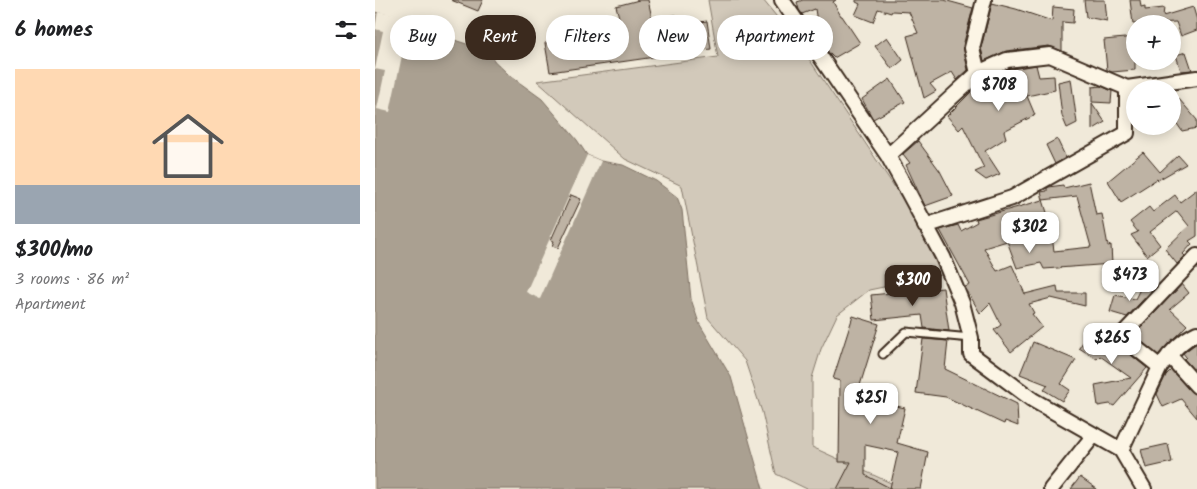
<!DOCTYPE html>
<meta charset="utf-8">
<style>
:root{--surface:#fff;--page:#f6f6f6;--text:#202124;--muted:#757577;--line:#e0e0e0;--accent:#3b2a1e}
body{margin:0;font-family:Kalam,sans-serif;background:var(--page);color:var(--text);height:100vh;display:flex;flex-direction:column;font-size:19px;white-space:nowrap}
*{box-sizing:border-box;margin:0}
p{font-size:16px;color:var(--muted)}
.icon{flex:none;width:28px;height:28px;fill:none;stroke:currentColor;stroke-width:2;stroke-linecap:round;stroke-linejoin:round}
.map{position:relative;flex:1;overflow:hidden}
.panel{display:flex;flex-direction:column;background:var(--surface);width:375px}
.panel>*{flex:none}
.banner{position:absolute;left:15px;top:15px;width:475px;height:45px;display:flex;gap:10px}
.controls{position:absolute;left:751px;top:15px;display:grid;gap:10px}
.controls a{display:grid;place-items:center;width:55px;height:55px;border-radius:50%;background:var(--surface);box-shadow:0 2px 12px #0003;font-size:25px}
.price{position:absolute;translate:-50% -42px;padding:0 11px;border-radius:10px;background:#fff;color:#222;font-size:16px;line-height:32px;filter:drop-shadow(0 1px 2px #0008)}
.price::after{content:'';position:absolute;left:50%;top:30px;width:15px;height:11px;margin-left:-8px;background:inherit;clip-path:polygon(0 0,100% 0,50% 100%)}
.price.selected{background:var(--accent);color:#fff}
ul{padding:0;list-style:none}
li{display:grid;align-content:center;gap:10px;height:265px;padding:0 15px}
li+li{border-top:1px solid var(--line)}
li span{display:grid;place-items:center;height:155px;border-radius:0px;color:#555}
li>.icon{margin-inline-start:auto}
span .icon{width:90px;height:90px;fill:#fffc;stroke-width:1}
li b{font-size:21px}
h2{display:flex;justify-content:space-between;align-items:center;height:60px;padding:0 15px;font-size:21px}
.tag{padding:0 18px;border-radius:22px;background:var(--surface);box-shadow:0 2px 12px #0003;font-size:18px;line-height:45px}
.tag.selected{background:var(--accent);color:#fff}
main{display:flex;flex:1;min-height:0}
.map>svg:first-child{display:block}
</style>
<main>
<section class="panel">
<h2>6 homes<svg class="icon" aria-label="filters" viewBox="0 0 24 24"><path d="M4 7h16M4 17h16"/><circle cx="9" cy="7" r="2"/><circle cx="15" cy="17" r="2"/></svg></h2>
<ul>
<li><span style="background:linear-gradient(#ffd9b3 75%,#9aa5b1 0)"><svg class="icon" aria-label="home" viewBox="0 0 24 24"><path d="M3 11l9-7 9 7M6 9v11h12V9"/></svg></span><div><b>$300/mo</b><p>3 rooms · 86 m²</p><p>Apartment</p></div></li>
</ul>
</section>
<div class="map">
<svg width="822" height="489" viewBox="0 0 822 489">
<rect width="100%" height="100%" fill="#f0e9d9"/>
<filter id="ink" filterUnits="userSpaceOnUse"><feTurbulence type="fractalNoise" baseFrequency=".02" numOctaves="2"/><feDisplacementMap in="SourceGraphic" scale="10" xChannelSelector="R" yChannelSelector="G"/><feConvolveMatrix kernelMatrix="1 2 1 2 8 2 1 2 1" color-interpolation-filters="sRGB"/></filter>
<g filter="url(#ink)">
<path fill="#d2c9ba" stroke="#867a6c" d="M333,0H388L424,44L537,213L567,275L494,290L462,315L446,349L437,378V447L529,489H432L401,474L387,412L370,361L333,318L307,186L250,159L162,81L343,57Z"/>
<path fill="#aaa091" stroke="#7e7163" d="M0,12L54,24L61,33L67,36L107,49L134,75L167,99L202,140L212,155L226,161L248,165L281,181L302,197L307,210L316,299L324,323L356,377L388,489H0Z"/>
<path fill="#f0e9d9" d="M3,12L35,18L15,112L2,109L10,71L0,69L8,31L0,29Z
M212,155L226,161L165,299L151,292Z"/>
<path fill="#beb3a4" stroke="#3b2a1e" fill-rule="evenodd" d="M76,0H108L103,11Z
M264,0H273L277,18L301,15L302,25L332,21L336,49L175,72L170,43L248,32L241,6Z
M428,0H461L458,2L466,16H467L485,43L459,58L454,53L444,35L440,9L427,14L424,10L422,2Z
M481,0H569L598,8L588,46L593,70L582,80L577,72L555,84L561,91L549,98L532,36L543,33L534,12L517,11L516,13L503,9L498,22L480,15L485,4L481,2Z
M709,0H730L732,21L711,17Z
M755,0H765L766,7L770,6V10L789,8L788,16L818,7L822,20V30L806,36L801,22L758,24Z
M617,3L641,9L677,21L678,7L699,9L698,23L687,22V51L674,46L631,51L609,61L606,48Z
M138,18L150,55L140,58L129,21Z
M512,37L528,60L517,69L500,46Z
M760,37V70L737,72L732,70L729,40Z
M811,52L817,70L806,71L801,55Z
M661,65L664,77L679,76L680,90L652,96L660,115L629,131L631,138L610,151L625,174L611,180L600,172L609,168L588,126L584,130L572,116L607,81L612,96L636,89L630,70Z
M515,79L530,102L498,119L487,99Z
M696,79L702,123L692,128L687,116L683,82Z
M726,86L737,91L736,103L717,102V87Z
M804,99L822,120V128L807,131L798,118V104Z
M717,103L730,122L717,130Z
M682,139L691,158L680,164L671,145Z
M543,141L565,171L578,196L550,206L531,165L535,163L528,154Z
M768,152L785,172L803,155L811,164L783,180L782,179L746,202L733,181Z
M714,182L721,215L727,214L733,246L736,245L737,264L669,269L666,263L642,268L632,241L609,248L622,271L637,265L650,294L682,286L683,293H710V306L676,298L654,304L659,313L657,314L667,327L636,352L619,330L626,325L615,303L605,313L590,287L595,285L565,230L583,225L586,231L602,222L601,219L668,200L666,192L672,191V188L674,187L688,185L689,188ZM702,196L716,247L679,251L675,222L668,200Z
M822,189V236L814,241L817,244L808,254L810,256L802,264L790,249L814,226L802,211L775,232L785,245L772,256L756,235L763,232L755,222L774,207L778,212L800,195L805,202Z
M196,195L206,199L183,248L177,246L179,241L176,240Z
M768,283L779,288L752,317L735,312L740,295L760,299Z
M807,284L814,293L795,309L812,325L783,355L759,335Z
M568,288L574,331L549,328L547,315L499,320L496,295Z
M478,316L504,324L482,395H491V399L530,408L522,443L553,452L546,489H462L476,462H464L465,381L458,379ZM490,445L523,452L515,488L490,475Z
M718,327H722L734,335L736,332L741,343L772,368L739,406L735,404L723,406L720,385L756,378L725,356L722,359L704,348Z
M548,339L573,341L570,369L642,404L643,426L630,421L629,424L571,397L541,393Z
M658,342L701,360L686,384L695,390L687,401L669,390L673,385L645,374Z
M822,343V366L818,369L809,359L811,357L808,353Z
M796,370L816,392L822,395V418L806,399L788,407L782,394L791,375Z
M793,444L797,462L771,468L766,450Z
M705,477L722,489H696Z"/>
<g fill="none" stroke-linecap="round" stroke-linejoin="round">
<defs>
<path id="service" d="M508,354L531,332L596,338"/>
<path id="minor" d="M407,0L513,156L533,192L568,257L587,303L596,338V354L658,400L746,450
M603,73L597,48L609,0
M513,156L603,73L632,60L675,55L752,88L822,78
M550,226L637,198L752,133V88
M794,355L822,386
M785,367L746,336L822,256
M676,489L719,435
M769,489L746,450L785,367C795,353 807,340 822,333"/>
</defs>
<use href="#service" stroke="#3b2a1e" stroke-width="11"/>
<use href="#minor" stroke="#3b2a1e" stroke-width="18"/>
<use href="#service" stroke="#fcf5e5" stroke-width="7"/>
<use href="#minor" stroke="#fcf5e5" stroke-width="14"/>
</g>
</g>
</svg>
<div class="controls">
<a>+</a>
<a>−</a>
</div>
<b class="price" style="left:624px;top:112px">$708</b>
<b class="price" style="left:655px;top:254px">$302</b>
<b class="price" style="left:755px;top:302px">$473</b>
<b class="price selected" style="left:538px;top:307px">$300</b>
<b class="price" style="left:737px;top:365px">$265</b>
<b class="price" style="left:496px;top:425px">$251</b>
<div class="banner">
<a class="tag">Buy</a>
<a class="tag selected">Rent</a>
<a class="tag">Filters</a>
<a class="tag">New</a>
<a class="tag">Apartment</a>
</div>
</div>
</main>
